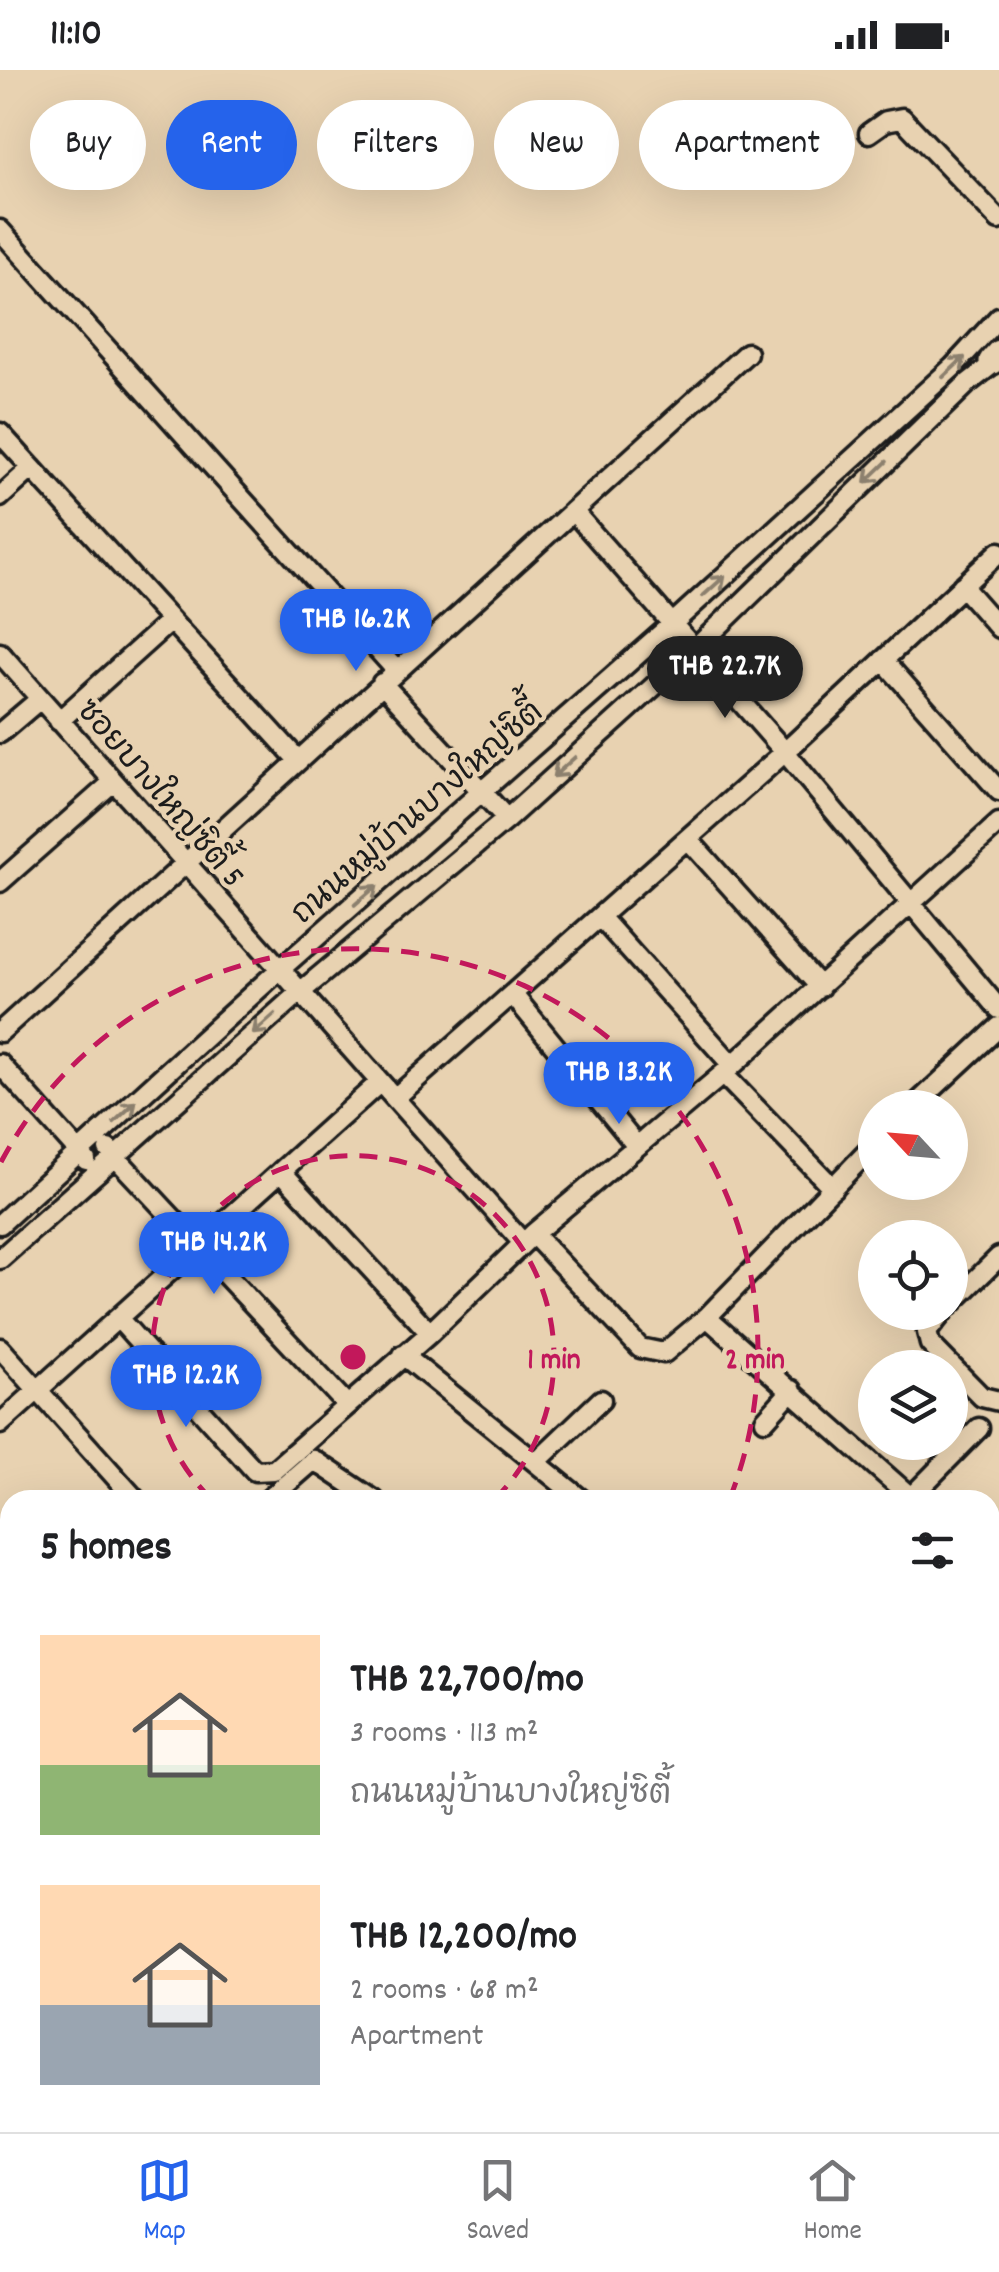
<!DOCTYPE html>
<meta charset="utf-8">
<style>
:root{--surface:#fff;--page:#f6f6f6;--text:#202124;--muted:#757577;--line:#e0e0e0;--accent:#2563eb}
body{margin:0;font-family:Dekko,"Playpen Sans Thai",sans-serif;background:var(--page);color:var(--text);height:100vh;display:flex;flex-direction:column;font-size:38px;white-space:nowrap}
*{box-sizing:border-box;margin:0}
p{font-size:32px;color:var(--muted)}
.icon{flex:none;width:55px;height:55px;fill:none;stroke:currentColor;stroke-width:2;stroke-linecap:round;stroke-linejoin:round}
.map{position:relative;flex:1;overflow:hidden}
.drawer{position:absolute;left:0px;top:1420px;width:1000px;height:642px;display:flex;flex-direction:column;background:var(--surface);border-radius:30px 30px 0 0;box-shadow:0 10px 40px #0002}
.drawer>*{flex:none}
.banner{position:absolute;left:30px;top:30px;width:940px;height:90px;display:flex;gap:20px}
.needle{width:65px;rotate:296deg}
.controls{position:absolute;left:858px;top:1020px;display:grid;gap:20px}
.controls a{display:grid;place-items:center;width:110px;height:110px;border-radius:50%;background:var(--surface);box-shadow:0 10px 40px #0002;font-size:50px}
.price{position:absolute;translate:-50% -85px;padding:0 22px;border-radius:35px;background:var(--accent);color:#fff;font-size:32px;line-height:65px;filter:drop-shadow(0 2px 5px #0008)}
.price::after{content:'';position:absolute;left:50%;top:60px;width:30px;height:22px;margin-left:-15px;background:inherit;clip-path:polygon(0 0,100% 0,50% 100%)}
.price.current{background:#222;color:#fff}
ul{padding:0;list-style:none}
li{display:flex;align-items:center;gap:30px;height:250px;padding:0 40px}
li span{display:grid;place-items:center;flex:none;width:280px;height:200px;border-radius:0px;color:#555}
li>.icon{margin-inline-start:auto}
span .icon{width:120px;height:120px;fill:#fffc;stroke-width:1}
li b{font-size:42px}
h2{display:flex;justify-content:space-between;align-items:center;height:120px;padding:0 40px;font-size:42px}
.chip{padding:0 35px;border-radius:45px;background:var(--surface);box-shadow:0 10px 40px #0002;font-size:35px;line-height:90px}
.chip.current{background:var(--accent);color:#fff}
.status{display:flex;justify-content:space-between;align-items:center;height:70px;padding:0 50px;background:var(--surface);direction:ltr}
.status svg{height:28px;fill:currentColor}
.tabs{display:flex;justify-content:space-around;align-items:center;height:140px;border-top:2px solid var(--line);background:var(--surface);font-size:28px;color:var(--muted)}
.tabs a{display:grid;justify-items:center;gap:5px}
.tabs .current{color:var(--accent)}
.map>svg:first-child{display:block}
</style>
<div class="status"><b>11:10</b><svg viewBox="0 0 49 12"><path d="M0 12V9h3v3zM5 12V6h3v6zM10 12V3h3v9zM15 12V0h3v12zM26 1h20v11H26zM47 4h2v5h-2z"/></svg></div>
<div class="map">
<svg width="999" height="2062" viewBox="0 0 999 2062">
<rect width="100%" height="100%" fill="#e8d2b1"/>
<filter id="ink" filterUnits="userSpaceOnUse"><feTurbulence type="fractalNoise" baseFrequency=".01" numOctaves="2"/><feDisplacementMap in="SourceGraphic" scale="20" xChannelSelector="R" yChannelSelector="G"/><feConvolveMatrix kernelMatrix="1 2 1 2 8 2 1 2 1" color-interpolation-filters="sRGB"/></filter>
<g filter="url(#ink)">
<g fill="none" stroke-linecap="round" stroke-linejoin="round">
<path stroke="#98c7f3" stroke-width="18" d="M990,1892L999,1880
M847,2062L856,2052"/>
<defs>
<path id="minor" d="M869,63L886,51L902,48L999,150
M0,160L396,600
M0,363L297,689
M0,427L32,398
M573,441L785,682L999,939
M962,516L999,558
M0,583L523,1173
M883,590L999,721
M382,613L507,749
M59,651L170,551
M0,663L40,629
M688,769L820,917
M0,812L113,712
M601,848L732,995
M514,926L635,1074
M0,962L747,283
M0,994L86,1090
M723,1004L833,1118
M396,1027L785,682L999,482
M912,1038L999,957
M108,1079L347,1335
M281,1101L430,1263
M0,1154L278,901L671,555L953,297L999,247
M533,1164L640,1278L664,1283L707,1247L875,1074
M0,1189L298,924L507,749L694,580L967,314L999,289
M950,1235L999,1187
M943,1242L927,1262L930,1274L982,1327L999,1331
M707,1247L914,1430
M118,1248L255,1401L274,1400L430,1263L533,1164L723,1004L999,753
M0,1278L136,1430
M403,1285L582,1430
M765,1350L792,1320
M0,1354L379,1013
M536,1392L601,1330
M911,1427L979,1358
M268,1430L314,1390L374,1430
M0,1464L10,1475
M990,1503L999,1512
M0,1518L10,1507
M0,1753L10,1740
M0,1803L10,1810
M990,1952L999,1950
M0,2008L10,1994
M990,2015L999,2016
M344,2052L356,2062
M138,2062L146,2052
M291,2062L298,2052"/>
<path id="secondary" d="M992,291L999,283"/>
</defs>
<use href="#minor" stroke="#1c1c1c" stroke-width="25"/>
<use href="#secondary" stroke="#1c1c1c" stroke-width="32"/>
<use href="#minor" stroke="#e8d2b1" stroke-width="18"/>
<use href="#secondary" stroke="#e8d2b1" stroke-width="25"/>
</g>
<defs><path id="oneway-shaft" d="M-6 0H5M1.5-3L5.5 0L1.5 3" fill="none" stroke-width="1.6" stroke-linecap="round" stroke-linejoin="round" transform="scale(2.5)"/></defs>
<g stroke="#8c806e">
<use href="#oneway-shaft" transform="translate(954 297) rotate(-43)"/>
<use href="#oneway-shaft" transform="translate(876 402) rotate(136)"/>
<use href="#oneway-shaft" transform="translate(714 516) rotate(-42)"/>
<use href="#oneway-shaft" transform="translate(564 697) rotate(138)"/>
<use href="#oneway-shaft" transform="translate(366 825) rotate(-41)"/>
<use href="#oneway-shaft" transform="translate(264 954) rotate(138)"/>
<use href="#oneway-shaft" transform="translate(125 1042) rotate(-43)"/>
</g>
</g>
<g fill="none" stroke="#c2185b" stroke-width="5" stroke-dasharray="18 12">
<path d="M211 1429A201 201 0 1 1 495 1429"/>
<path d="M1 1092A402 402 0 0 1 730 1428"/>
</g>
<g text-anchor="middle" stroke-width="9" stroke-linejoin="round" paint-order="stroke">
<g font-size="32" fill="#1c1c1c" stroke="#e8d2b1">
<text transform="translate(162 722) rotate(49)" y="11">ซอยบางใหญ่ซิตี้ 5</text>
<text transform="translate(416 741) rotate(-41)" y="11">ถนนหมู่บ้านบางใหญ่ซิตี้</text>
</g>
</g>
<circle cx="353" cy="1287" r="15" fill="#c2185b" stroke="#e8d2b1" stroke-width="5"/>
<g font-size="30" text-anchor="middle" font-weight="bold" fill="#c2185b" stroke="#e8d2b1" stroke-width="9" stroke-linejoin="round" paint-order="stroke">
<text x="554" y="1298">1 min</text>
<text x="755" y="1298">2 min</text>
</g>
</svg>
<div class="controls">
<a><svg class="needle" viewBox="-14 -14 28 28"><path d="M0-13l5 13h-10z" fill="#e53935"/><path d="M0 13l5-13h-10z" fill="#757577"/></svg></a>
<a><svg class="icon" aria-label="locate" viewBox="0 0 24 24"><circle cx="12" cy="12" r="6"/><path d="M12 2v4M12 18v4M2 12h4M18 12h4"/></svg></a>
<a><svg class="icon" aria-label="layers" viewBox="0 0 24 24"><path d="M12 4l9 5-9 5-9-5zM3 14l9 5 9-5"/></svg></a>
</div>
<b class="price" style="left:356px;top:604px">THB 16.2K</b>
<b class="price current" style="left:725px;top:651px">THB 22.7K</b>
<b class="price" style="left:619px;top:1057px">THB 13.2K</b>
<b class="price" style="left:214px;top:1227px">THB 14.2K</b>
<b class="price" style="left:186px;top:1360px">THB 12.2K</b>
<div class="banner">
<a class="chip">Buy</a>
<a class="chip current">Rent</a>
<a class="chip">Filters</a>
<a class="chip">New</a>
<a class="chip">Apartment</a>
</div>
<section class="drawer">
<h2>5 homes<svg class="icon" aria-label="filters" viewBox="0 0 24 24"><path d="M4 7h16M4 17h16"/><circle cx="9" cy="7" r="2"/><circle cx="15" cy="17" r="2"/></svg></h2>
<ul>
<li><span style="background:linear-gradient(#ffd9b3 65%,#8fb573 0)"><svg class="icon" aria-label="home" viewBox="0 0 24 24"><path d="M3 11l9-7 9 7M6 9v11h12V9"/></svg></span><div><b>THB 22,700/mo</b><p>3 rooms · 113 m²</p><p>ถนนหมู่บ้านบางใหญ่ซิตี้</p></div></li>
<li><span style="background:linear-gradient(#ffd9b3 60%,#9aa5b1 0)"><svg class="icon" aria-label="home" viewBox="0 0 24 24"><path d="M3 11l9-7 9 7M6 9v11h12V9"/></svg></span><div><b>THB 12,200/mo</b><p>2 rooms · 68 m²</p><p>Apartment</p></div></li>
</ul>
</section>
</div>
<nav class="tabs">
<a class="current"><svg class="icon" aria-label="map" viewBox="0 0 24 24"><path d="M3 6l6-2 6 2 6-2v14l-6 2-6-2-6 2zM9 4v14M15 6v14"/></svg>Map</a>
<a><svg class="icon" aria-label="saved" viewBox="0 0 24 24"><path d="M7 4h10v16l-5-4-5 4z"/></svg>Saved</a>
<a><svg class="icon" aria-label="home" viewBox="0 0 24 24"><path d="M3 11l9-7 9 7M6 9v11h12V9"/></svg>Home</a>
</nav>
